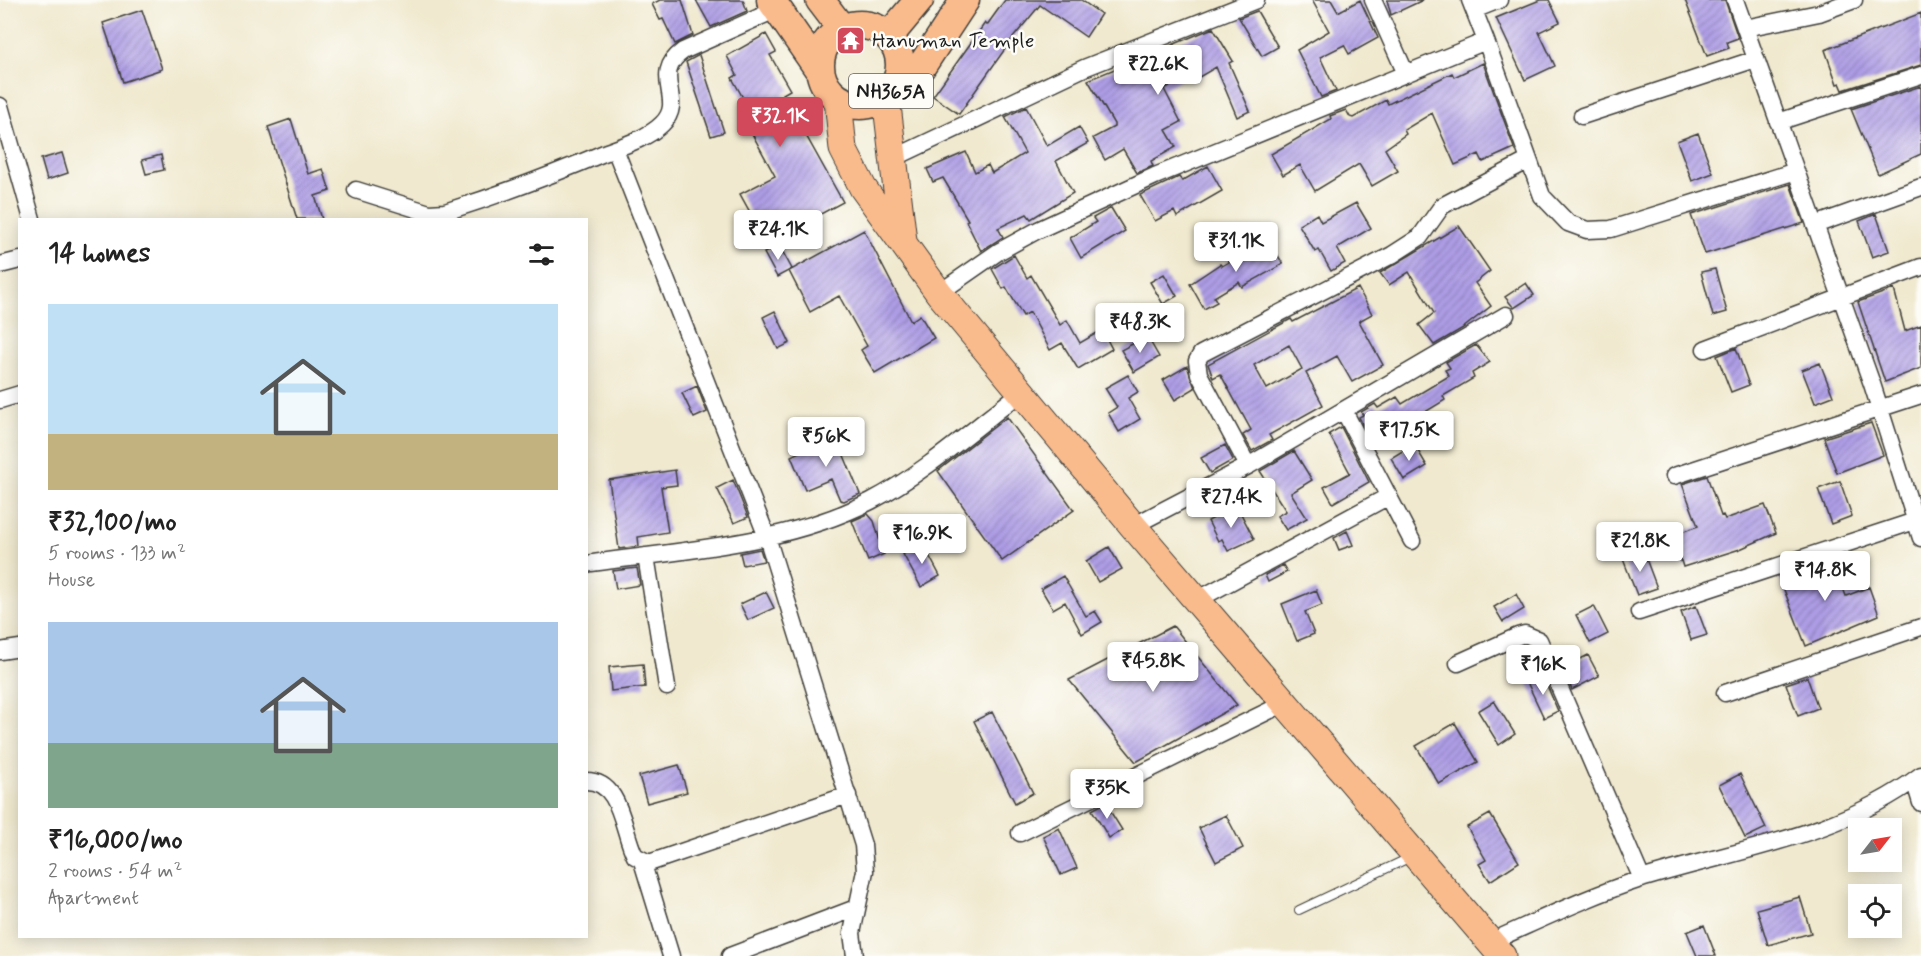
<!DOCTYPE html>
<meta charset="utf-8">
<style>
:root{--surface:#fff;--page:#f2f2f2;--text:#222;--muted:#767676;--accent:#d1495b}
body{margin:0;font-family:Mynerve,sans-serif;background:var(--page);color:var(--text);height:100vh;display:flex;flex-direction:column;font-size:22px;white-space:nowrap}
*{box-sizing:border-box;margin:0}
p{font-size:20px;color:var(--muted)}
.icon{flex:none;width:33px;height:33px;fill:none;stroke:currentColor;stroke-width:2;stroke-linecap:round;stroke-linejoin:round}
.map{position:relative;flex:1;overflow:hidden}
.panel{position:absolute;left:18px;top:218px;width:570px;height:720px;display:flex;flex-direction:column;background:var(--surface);border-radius:0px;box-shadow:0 3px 15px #0003}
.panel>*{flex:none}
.needle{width:39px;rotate:59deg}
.tools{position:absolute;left:1848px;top:818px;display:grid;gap:12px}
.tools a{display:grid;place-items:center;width:54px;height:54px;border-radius:0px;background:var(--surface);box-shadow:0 3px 15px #0003;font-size:30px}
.price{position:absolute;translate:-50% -51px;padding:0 14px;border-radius:6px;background:#fff;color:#222;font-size:20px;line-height:39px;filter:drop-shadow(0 2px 3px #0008)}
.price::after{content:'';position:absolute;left:50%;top:36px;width:18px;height:14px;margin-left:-9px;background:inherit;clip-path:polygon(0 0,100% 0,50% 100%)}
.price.active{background:var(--accent);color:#fff}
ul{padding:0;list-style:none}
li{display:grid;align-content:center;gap:12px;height:318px;padding:0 30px}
li span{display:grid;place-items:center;height:186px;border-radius:0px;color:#555}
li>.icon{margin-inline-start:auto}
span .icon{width:108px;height:108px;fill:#fffc;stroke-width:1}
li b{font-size:26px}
h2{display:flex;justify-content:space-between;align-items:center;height:72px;padding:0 30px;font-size:26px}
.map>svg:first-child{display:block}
</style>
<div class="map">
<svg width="1921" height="956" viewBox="0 0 1921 956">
<defs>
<pattern id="building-hatch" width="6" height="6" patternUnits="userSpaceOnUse" patternTransform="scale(1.5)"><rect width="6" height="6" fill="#ae9de6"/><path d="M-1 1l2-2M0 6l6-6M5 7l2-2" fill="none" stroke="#8d7fba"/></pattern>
</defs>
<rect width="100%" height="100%" fill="#fdfcf7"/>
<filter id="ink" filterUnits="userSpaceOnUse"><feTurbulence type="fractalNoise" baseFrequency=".0167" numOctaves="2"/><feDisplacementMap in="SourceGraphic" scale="12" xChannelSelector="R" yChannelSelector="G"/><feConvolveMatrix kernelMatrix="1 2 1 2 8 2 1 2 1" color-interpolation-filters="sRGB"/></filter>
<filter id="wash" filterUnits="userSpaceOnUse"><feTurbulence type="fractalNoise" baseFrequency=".008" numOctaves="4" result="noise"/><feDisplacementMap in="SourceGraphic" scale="24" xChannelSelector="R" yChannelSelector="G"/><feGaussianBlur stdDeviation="1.35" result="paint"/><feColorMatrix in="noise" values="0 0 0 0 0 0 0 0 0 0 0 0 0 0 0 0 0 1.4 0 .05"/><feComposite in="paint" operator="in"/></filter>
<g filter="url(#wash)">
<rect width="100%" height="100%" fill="#f0e9cf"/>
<g id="blocks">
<path fill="url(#building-hatch)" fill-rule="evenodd" d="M660,0H682L693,35L675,44L663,19L660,20L652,4Z
M696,0H743L747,11L711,27Z
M1005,0H1081L1101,14L1086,37L1040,5L1012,39L959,114L933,96L985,23L987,25Z
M1312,0H1331L1338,12L1360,0L1378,38L1349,54L1344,45L1320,57L1336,91L1321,97L1297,50L1329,31Z
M1387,0H1423L1391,15Z
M1540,0H1549L1560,22L1539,32L1555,66L1525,80L1496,18Z
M1685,0H1725L1738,38L1727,42L1729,48L1707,56Z
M142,10L162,69L123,82L103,23Z
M1257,11L1278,47L1262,56L1239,18Z
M1921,13V65L1843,90L1840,83L1837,84L1825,50Z
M1213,28L1233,61L1229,63L1250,111L1237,117L1216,67L1194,80L1191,74L1164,89L1181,122L1166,130L1176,147L1151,161L1153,166L1137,173L1123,149L1105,160L1093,138L1114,127V124L1088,80Z
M766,34L776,52L770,55L790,90L783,94L843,202L767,243L740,194L775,176L749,128L757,123L732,78L737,75L727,56Z
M699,55L724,132L711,136L686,62Z
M1483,63L1514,148L1483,162L1479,154L1455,165L1432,113L1404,130L1406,134L1385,149L1398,171L1372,186L1359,164L1315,191L1300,165L1283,175L1271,154L1331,119L1330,116L1346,110L1350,117L1353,118L1386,100L1388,104L1452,73L1454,77Z
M1921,86V154L1878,174L1851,109Z
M1026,107L1047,146L1079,127L1088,143L1056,161L1073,193L1031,219L1027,214L998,228L1003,237L981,251L966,221L968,220L943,178L933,182L927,169L966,152L975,172L988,165L992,173L1025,153L1005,117Z
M291,119L308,174L323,169L330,191L315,196L322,219H297L268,127Z
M1698,133L1713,173L1692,181L1677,141Z
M62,153L68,173L47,180L41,159Z
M161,155L164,170L146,174L142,160Z
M1208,166L1222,191L1177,217L1174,211L1155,221L1140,195L1179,177L1182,181Z
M1790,184L1804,223L1705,254L1691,215Z
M1356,203L1371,228L1337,248L1345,263L1331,271L1319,250L1315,252L1299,225L1317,214L1321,222Z
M1111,208L1125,231L1081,258L1070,238L1096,222L1093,218Z
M1876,214L1889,251L1872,257L1859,221Z
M1459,226L1490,271L1475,283L1491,306L1463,328L1434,345L1419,325L1434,313L1409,272L1389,285L1380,273Z
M864,230L911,321L920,315L934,338L875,373L861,350L867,346L839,296L810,312L789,271Z
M1268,239L1283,264L1242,287L1239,282L1214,297L1217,302L1204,309L1190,284L1220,264L1222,266Z
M779,245L792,269L777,277L764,253Z
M1014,255L1027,278L1031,275L1060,325L1067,320L1080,343L1102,330L1112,349L1078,369L1062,343L1050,350L1030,312L1023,316L1006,287L1003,289L992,269Z
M1715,269L1727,312L1713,316L1701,272Z
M1164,274L1177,296L1163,304L1150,282Z
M1526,283L1534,295L1514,308L1505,297Z
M1358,288L1372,314L1359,321L1383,365L1352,382L1337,356L1306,373L1323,405L1269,435L1272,440L1252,451L1243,435L1251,430L1222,377L1220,374L1213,378L1208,364L1291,319L1293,322ZM1289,345L1302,369L1267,389L1254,365Z
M1894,289L1905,331L1921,325V368L1885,382L1858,302Z
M775,311L790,343L778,349L763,317Z
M1147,336L1159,357L1134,372L1121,350Z
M1476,345L1490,362L1472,373L1474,378L1443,396L1445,400L1412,420L1417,428L1401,438L1390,420L1368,435L1359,417L1363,415L1361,412L1375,404L1378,408L1397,397L1402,404L1449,376L1445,370L1450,368L1446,362Z
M1736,348L1749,385L1731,392L1717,356Z
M1820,363L1833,396L1815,403L1802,370Z
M1187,366L1195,388L1175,400L1163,380Z
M1128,375L1138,392L1128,398L1140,419L1119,432L1108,413L1117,407L1105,388Z
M697,386L707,412L694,418L682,393Z
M1007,417L1074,510L1002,561L938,471Z
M1871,423L1883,455L1837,473L1824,438Z
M1341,427L1369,482L1333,503L1324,487L1350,473L1329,434Z
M835,434L860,494L844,501L840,500L831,479L805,490L791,456Z
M1414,444L1427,466L1404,480L1391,458Z
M1225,445L1233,460L1210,473L1201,458Z
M1294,451L1312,480L1291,493L1307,518L1286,530L1277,516L1286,511L1260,471Z
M675,470L677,485L661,487L668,532L638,537L639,546L619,549L609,480Z
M1707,476L1721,516L1723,515L1725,519L1765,505L1776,533L1740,549L1683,567L1673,535L1698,526L1682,484Z
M733,480L748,517L734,523L717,488Z
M1840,481L1852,516L1831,524L1818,489Z
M1237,506L1254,539L1228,551L1222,539L1218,541L1208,521Z
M868,514L874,521L884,554L868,561L852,521Z
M1347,531L1353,545L1339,550L1334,538Z
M923,544L940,576L921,587L903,554Z
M1109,547L1122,569L1098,582L1086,561Z
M760,549L764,561L743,565L740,553Z
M1643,551L1657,588L1637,595L1623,559Z
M1832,559L1846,596L1869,587L1879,615L1806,646L1779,577Z
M1283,565L1287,572L1268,582L1265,575Z
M637,568L640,585L616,589L613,571Z
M1063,576L1086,616L1095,611L1102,622L1082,634L1065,602L1053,609L1041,589Z
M1316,590L1322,605L1305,612L1314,634L1297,641L1282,604Z
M766,592L774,608L748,620L740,604Z
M1516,594L1524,609L1503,622L1494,607Z
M1594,606L1608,634L1590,643L1576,615Z
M1696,606L1707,635L1691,640L1681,612Z
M1173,626L1237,705L1136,762L1069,680Z
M1588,655L1599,676L1572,690L1563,668Z
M643,664L645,687L611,691L609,667Z
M1542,674L1558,711L1544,718L1527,682Z
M1807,677L1818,708L1798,716L1786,684Z
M1494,701L1515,734L1499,745L1478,711Z
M992,712L1033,793L1015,803L974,721Z
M1455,723L1478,762L1439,784L1416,746Z
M679,765L687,792L647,803L639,776Z
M1740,774L1766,828L1745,838L1719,785Z
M1105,803L1122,830L1109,838L1092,810Z
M1490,814L1519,862L1490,881L1479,864L1486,860L1467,827Z
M1226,815L1243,848L1216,862L1199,828Z
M1059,828L1077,868L1061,875L1043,836Z
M1800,897L1811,933L1768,945L1757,909Z
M1704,925L1716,956H1697L1687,932Z"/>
</g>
</g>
<g filter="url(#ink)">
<use href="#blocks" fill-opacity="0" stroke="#3c3b37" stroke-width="1.5"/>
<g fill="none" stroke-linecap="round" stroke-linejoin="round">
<defs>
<path id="service" d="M1299,910L1413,856"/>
<path id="minor" d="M1373,0L1406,74
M1735,0L1872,384L1921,538
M1474,10L1499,0
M1745,28L1819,13L1854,0
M1486,41L1542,196L1568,223L1587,230L1611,229L1796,171
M0,106L32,219
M1582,116L1756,59
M1778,122L1921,75
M615,149L767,537L863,845L865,871L852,933L855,956
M892,159L1084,68L1256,0
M356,190L429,213L445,212C499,195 552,175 604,153C623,146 648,138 662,124C687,100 649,75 683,51L775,10
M1815,225L1921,187
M0,265L20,260
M939,293L998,252L1038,230L1155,176L1486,41L1470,0
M1705,349L1921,267
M0,400L20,394
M1344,411L1412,541
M1248,466L1199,374L1197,361L1201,354L1392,255L1420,237L1442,206L1529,160
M1674,476L1921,395
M1133,526L1248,466L1506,315
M646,556L667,687
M586,564C681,550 785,545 871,501C922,475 977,426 1023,391
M1197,600L1389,496
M1639,612L1921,519
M0,651L20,648
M1458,663L1518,636L1525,634L1539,640L1642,879
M1725,693L1921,627
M1914,780L1921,803
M586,781C622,781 622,831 635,856L649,863L848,795
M1020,833L1285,703
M642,861L671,956
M1490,942C1540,920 1589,896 1641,879C1737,849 1839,837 1921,775
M730,956L856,908"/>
<path id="primary" d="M886,97L903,241
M838,100L843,149L863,188L939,293L1133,526L1502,956"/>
<path id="trunk" d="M771,0L820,71
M820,0L842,29
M820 65a40 40 0 1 1 80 0a40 40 0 1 1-80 0Z
M889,36L919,0
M896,84L919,70L965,0"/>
</defs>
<use href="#service" stroke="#3c3b37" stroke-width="10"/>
<use href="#minor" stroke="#3c3b37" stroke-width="19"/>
<use href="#primary" stroke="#3c3b37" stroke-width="29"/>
<use href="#trunk" stroke="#3c3b37" stroke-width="31"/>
<use href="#service" stroke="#fff" stroke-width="8"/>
<use href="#minor" stroke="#fff" stroke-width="16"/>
<use href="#primary" stroke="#fabb8c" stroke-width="27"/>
<use href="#trunk" stroke="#fabb8c" stroke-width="28"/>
</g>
</g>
<defs>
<symbol id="temple-square" viewBox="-11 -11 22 22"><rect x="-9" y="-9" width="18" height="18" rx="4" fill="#d1495b" stroke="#fdfcf7"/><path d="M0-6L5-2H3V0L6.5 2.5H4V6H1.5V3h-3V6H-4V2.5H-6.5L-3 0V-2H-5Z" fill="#fff"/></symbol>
</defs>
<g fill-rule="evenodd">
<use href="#temple-square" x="834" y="24" width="33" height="33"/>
</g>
<g text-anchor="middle" stroke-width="5" stroke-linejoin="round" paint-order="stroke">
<rect fill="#fdfcf7" stroke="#605f5e" stroke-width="1.5" x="849" y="74" width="84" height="34" rx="4.5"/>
<g font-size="20" font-weight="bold" fill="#1c1c1c">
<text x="891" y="98">NH365A</text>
</g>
<g font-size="21" fill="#1c1c1c" stroke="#fdfcf7" text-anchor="start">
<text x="872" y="47">Hanuman Temple</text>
</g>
</g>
</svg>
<div class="tools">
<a><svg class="needle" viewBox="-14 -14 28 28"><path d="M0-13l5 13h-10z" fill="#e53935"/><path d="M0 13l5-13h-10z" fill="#767676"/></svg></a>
<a><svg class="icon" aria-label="locate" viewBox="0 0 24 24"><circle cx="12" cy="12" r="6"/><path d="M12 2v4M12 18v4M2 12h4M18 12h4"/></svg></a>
</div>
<b class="price" style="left:1158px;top:96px">₹22.6K</b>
<b class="price active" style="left:780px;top:148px">₹32.1K</b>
<b class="price" style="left:778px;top:261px">₹24.1K</b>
<b class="price" style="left:1236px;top:273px">₹31.1K</b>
<b class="price" style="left:1140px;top:354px">₹48.3K</b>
<b class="price" style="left:1409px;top:462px">₹17.5K</b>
<b class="price" style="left:826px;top:468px">₹56K</b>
<b class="price" style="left:1231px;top:529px">₹27.4K</b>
<b class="price" style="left:922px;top:565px">₹16.9K</b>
<b class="price" style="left:1640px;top:573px">₹21.8K</b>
<b class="price" style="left:1825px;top:602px">₹14.8K</b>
<b class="price" style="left:1153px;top:693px">₹45.8K</b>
<b class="price" style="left:1543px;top:696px">₹16K</b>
<b class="price" style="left:1107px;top:820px">₹35K</b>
<section class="panel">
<h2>14 homes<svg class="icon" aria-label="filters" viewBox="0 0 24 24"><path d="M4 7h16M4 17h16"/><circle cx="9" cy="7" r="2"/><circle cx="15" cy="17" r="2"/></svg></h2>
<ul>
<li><span style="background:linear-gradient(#bfe0f5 70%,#c2b280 0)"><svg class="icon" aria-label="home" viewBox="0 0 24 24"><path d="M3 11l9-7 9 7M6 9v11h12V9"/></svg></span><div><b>₹32,100/mo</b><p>5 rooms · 133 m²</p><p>House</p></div></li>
<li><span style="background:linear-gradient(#a9c7e8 65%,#7fa58c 0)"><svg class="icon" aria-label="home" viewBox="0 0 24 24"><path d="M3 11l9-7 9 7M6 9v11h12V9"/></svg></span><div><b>₹16,000/mo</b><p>2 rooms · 54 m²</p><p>Apartment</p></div></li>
</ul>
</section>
</div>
